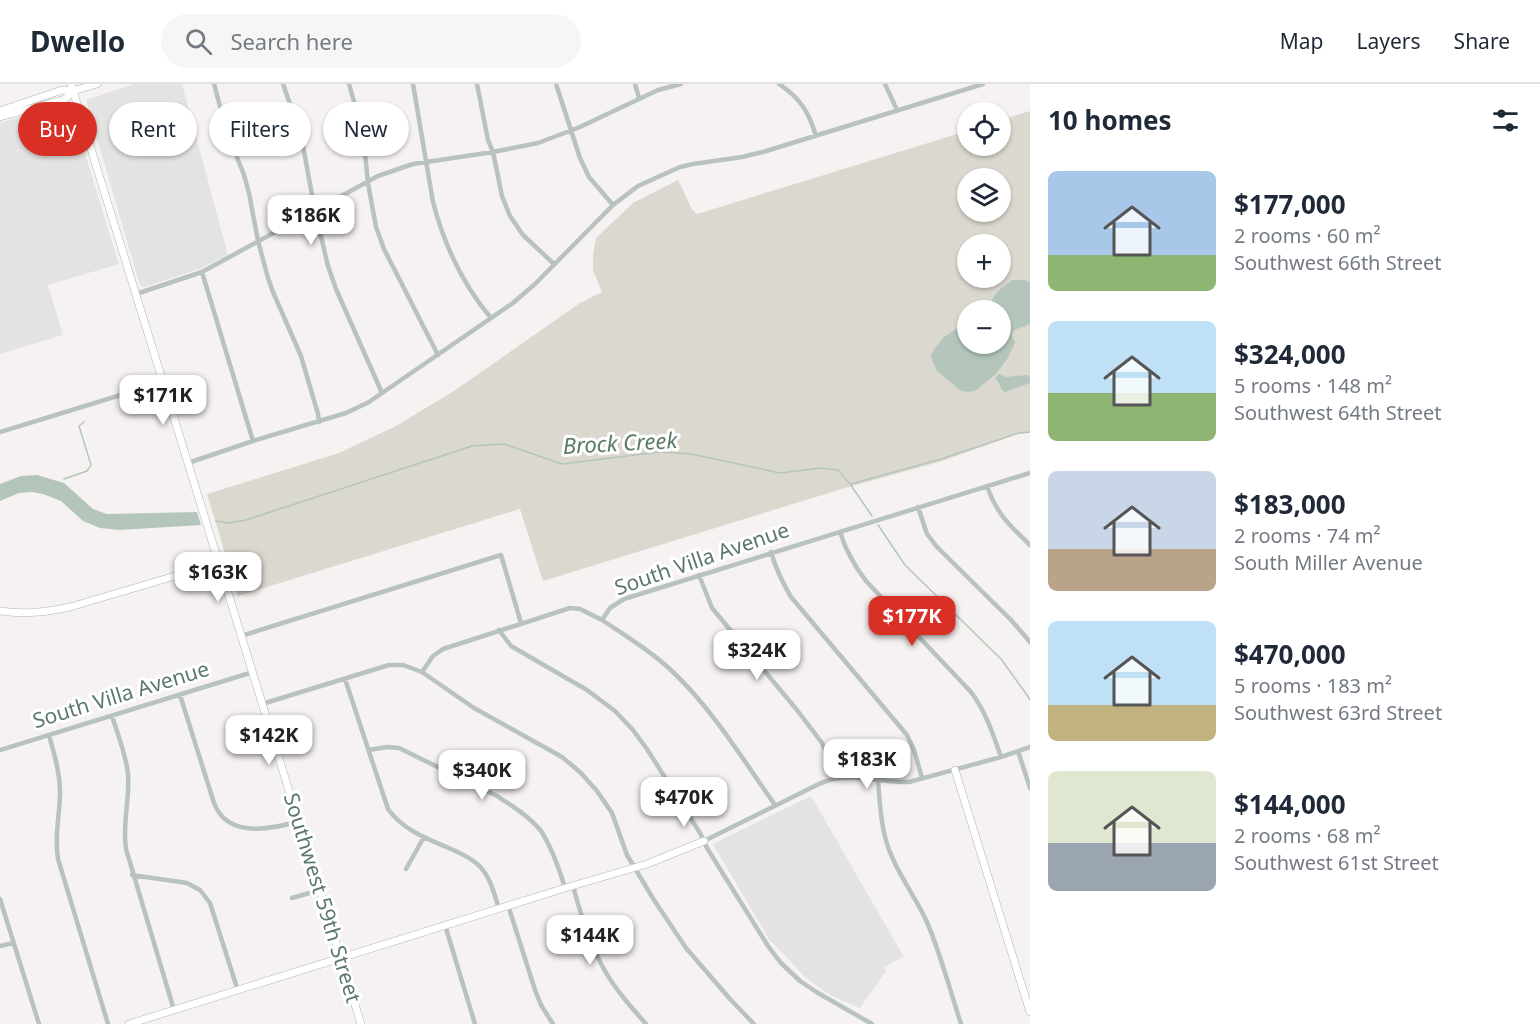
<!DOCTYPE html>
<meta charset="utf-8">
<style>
:root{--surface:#fff;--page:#f6f6f7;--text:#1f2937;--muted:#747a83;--line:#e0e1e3;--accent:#d93025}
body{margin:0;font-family:"Noto Sans",sans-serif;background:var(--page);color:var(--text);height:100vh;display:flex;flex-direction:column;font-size:22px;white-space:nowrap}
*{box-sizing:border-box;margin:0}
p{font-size:20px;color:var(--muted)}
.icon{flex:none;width:33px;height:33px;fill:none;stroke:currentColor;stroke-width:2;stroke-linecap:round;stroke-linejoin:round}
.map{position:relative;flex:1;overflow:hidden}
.drawer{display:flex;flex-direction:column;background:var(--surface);width:510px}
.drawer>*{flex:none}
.banner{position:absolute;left:18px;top:18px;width:570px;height:54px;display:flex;gap:12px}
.tools{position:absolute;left:957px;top:18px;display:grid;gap:12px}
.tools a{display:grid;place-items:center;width:54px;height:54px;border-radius:50%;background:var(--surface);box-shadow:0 2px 4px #0004;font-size:30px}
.price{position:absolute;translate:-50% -51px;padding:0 14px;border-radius:12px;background:#fff;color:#222;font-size:20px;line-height:39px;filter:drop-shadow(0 2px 3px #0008)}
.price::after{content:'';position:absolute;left:50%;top:36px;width:18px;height:14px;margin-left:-9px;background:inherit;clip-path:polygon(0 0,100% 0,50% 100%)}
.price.active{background:var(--accent);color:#fff}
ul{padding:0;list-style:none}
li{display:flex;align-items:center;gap:18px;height:150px;padding:0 18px}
li span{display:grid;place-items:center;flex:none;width:168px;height:120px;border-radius:9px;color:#555}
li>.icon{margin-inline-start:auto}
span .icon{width:72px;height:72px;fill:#fffc;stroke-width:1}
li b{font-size:26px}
h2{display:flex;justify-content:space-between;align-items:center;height:72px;padding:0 18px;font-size:26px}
.chip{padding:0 21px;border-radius:27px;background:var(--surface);box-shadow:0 2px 4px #0004;font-size:21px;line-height:54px}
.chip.active{background:var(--accent);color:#fff}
header{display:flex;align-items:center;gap:36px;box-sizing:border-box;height:84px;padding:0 30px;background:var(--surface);border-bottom:2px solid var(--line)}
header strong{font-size:28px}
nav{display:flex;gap:33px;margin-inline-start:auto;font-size:21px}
.search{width:420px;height:54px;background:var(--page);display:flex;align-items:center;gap:15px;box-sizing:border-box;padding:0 21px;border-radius:33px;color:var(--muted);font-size:22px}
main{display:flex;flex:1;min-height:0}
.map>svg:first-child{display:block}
</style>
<header>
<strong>Dwello</strong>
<div class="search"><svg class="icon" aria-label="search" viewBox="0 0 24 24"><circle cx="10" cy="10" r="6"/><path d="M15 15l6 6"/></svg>Search here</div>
<nav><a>Map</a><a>Layers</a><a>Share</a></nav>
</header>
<main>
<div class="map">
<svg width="1030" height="940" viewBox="0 0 1030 940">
<rect width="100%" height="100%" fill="#f6f2f1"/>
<path fill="#e3e3e2" d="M134,0H182L228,171L202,184L145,203L140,202L86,16Z
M69,18L119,180L48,201L63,251L0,270V39Z
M811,712L904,873L884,883L886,887L860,924L830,911L806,894L769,855L713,760Z"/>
<path fill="#dbd8d0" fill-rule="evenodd" d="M1030,27V349L1018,350L939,378L845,404L543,497L520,425L238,512L207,410L339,369L396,342L454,307L580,219L602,208L593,186V171L596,154L633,119L678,96L692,125L697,130L967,47L968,62H1000L1001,36ZM968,94H1000V128H968ZM968,160H1000V194H968ZM968,226H1000V260H968Z"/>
<path fill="#b4c6bb" d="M1012,196H1024L1030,198V240L1014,246L1012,251L1015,259L1007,275L996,290L975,307L968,308L961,307L937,287L931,273L932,269L935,264L944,253L961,242L967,241L968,260H1000L1001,246H1002L1004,242L1001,239L1000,226H992C989,211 1001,205 1012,196Z
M999,290L1006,293L1027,291L1030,293V299L1005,308L1002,306L999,299L995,294Z
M37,391L64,399L93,425L107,430L197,428L201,441L119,446L100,444L83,437L61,417L43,410L32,408L19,409L0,417V400L21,392Z"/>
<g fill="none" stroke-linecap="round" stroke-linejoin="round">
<path stroke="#b4c6bb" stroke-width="1.5" d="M64,395L87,387L91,381L79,342L84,338
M851,400L941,375L1019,349L1030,348
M216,437L229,439L246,436L472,362L504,360L562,380L659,368L691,370L780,389L821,384L838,386L850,400L872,432
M878,441L905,481L1001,575L1027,611L1030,616"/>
<defs>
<path id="secondary" d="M71,0L361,940
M0,27L62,6L73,7L97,0
M0,33L65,15L73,7
M0,527C24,531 46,528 70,523L219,479
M955,686L1030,928
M129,940L565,804L647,780L704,757"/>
</defs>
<use href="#secondary" stroke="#abb7b2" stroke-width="8"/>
<path stroke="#b8c2be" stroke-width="4.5" d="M214,0L227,48L244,91L249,109L258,157L268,194L273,208L301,272L318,330L319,338
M283,0L296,37L303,62L315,127L328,182L336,205L382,309
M349,0L363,49L368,99L376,143L384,165L438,271
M413,0L433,118C444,160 463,201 491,234
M477,0L488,56L493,68L502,112L510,132L523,151L554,180
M556,0L580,74L589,93L613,121
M635,0L639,14
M779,0C800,14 809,28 816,52
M885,0L897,26
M202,188L253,357
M136,210L202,188L378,92L413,80L493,68L538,59L580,43L658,6L681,0
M0,348L163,298
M188,379L253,357L346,329L369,318L513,219L535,200L613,121L638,102L680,83L693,80L742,73L763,68L983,0
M987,402C996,429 1010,442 1030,461
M918,423L927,450L937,463L1011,536L1030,558
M840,448C846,467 853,480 866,497L971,608C986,628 993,650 1001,673
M771,468C776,485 782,498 791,513L907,651L914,666L922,694
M699,491L712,524L797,626L822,659L838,694
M602,536C626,552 652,568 673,588C713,626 744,677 775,721
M499,546L511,562L587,606L615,627L633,646L647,665L700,749L707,764L730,801L768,862L781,879L800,897L818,909L872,940
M241,552L501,471L521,539
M422,588L474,624L562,673L580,688L597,707L612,729L627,771L654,816L686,864L730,915L754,940
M345,595L388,725C404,747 428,755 451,765C460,769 469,773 476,779C490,790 494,809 499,825
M180,611L214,719C227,754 270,746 299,737
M262,620L389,581H403L422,588L433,572L443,565L570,524L580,525L602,536L610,524L624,515L1030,389
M112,632C118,651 126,671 128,690C130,716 122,739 126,765L174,926
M49,651C54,670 60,688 60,708C60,731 54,751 58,775L108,940
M0,666L253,588
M369,666L387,663L399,664L497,712C511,721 530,733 541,747C552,764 559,784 565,804
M1018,667L1030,704
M878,696C880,721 881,749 892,773C902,796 917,816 927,838C941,871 950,906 961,940
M704,757L821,699C827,697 833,694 840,694C863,691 886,699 909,698L1001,673L1030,663
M406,785L424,753
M132,791L187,799L200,806L210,819L238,907
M573,802C581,831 590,861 605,887C616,906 631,923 646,940
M292,814L320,806
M0,815L39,940
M508,821L535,906L541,921L553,940
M445,841L475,940
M0,862L13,859"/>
<use href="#secondary" stroke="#fff" stroke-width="7"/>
</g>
<g text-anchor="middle" stroke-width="6" stroke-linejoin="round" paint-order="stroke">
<g font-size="21" fill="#5b786b" stroke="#fff">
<text transform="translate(702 475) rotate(-19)" y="7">South Villa Avenue</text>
<text transform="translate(121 611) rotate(-17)" y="7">South Villa Avenue</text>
<text transform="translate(322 814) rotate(73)" y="7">Southwest 59th Street</text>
</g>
<g font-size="22" font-style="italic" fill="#5a7a66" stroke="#fff">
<text transform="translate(620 359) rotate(-3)" y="8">Brock Creek</text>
</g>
</g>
</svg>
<div class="tools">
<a><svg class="icon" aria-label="locate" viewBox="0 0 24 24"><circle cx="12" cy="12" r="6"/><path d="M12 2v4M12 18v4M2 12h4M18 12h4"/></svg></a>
<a><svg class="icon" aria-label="layers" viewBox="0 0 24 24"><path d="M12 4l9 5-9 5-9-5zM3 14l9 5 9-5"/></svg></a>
<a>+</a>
<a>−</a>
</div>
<b class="price" style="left:311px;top:162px">$186K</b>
<b class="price" style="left:163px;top:342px">$171K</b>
<b class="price" style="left:218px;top:519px">$163K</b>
<b class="price active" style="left:912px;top:563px">$177K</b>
<b class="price" style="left:757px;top:597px">$324K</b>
<b class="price" style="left:269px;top:682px">$142K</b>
<b class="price" style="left:867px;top:706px">$183K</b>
<b class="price" style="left:482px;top:717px">$340K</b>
<b class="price" style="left:684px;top:744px">$470K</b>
<b class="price" style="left:590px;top:882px">$144K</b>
<div class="banner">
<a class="chip active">Buy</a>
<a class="chip">Rent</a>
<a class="chip">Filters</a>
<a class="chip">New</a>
</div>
</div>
<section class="drawer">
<h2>10 homes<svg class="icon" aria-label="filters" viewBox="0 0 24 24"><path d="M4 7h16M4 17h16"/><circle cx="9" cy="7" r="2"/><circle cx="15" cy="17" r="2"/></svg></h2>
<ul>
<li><span style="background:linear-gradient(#a9c7e8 70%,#8fb573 0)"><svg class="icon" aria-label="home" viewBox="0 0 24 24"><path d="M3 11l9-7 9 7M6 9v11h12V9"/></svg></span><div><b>$177,000</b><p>2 rooms · 60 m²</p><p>Southwest 66th Street</p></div></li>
<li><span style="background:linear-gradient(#bfe0f5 60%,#8fb573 0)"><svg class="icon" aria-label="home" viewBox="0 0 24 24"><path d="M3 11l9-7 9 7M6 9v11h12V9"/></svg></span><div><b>$324,000</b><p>5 rooms · 148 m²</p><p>Southwest 64th Street</p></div></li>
<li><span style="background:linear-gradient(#c9d6e8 65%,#b9a48a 0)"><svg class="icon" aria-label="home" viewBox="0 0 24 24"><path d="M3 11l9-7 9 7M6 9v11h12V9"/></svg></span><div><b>$183,000</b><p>2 rooms · 74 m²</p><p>South Miller Avenue</p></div></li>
<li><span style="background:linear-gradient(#bfe0f5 70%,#c2b280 0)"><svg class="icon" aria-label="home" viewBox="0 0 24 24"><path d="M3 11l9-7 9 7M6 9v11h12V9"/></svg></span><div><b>$470,000</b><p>5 rooms · 183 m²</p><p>Southwest 63rd Street</p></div></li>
<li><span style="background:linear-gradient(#dfe7d0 60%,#9aa5b1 0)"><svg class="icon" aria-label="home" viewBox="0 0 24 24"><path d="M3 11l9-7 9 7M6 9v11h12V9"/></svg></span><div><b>$144,000</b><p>2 rooms · 68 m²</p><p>Southwest 61st Street</p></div></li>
</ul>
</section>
</main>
